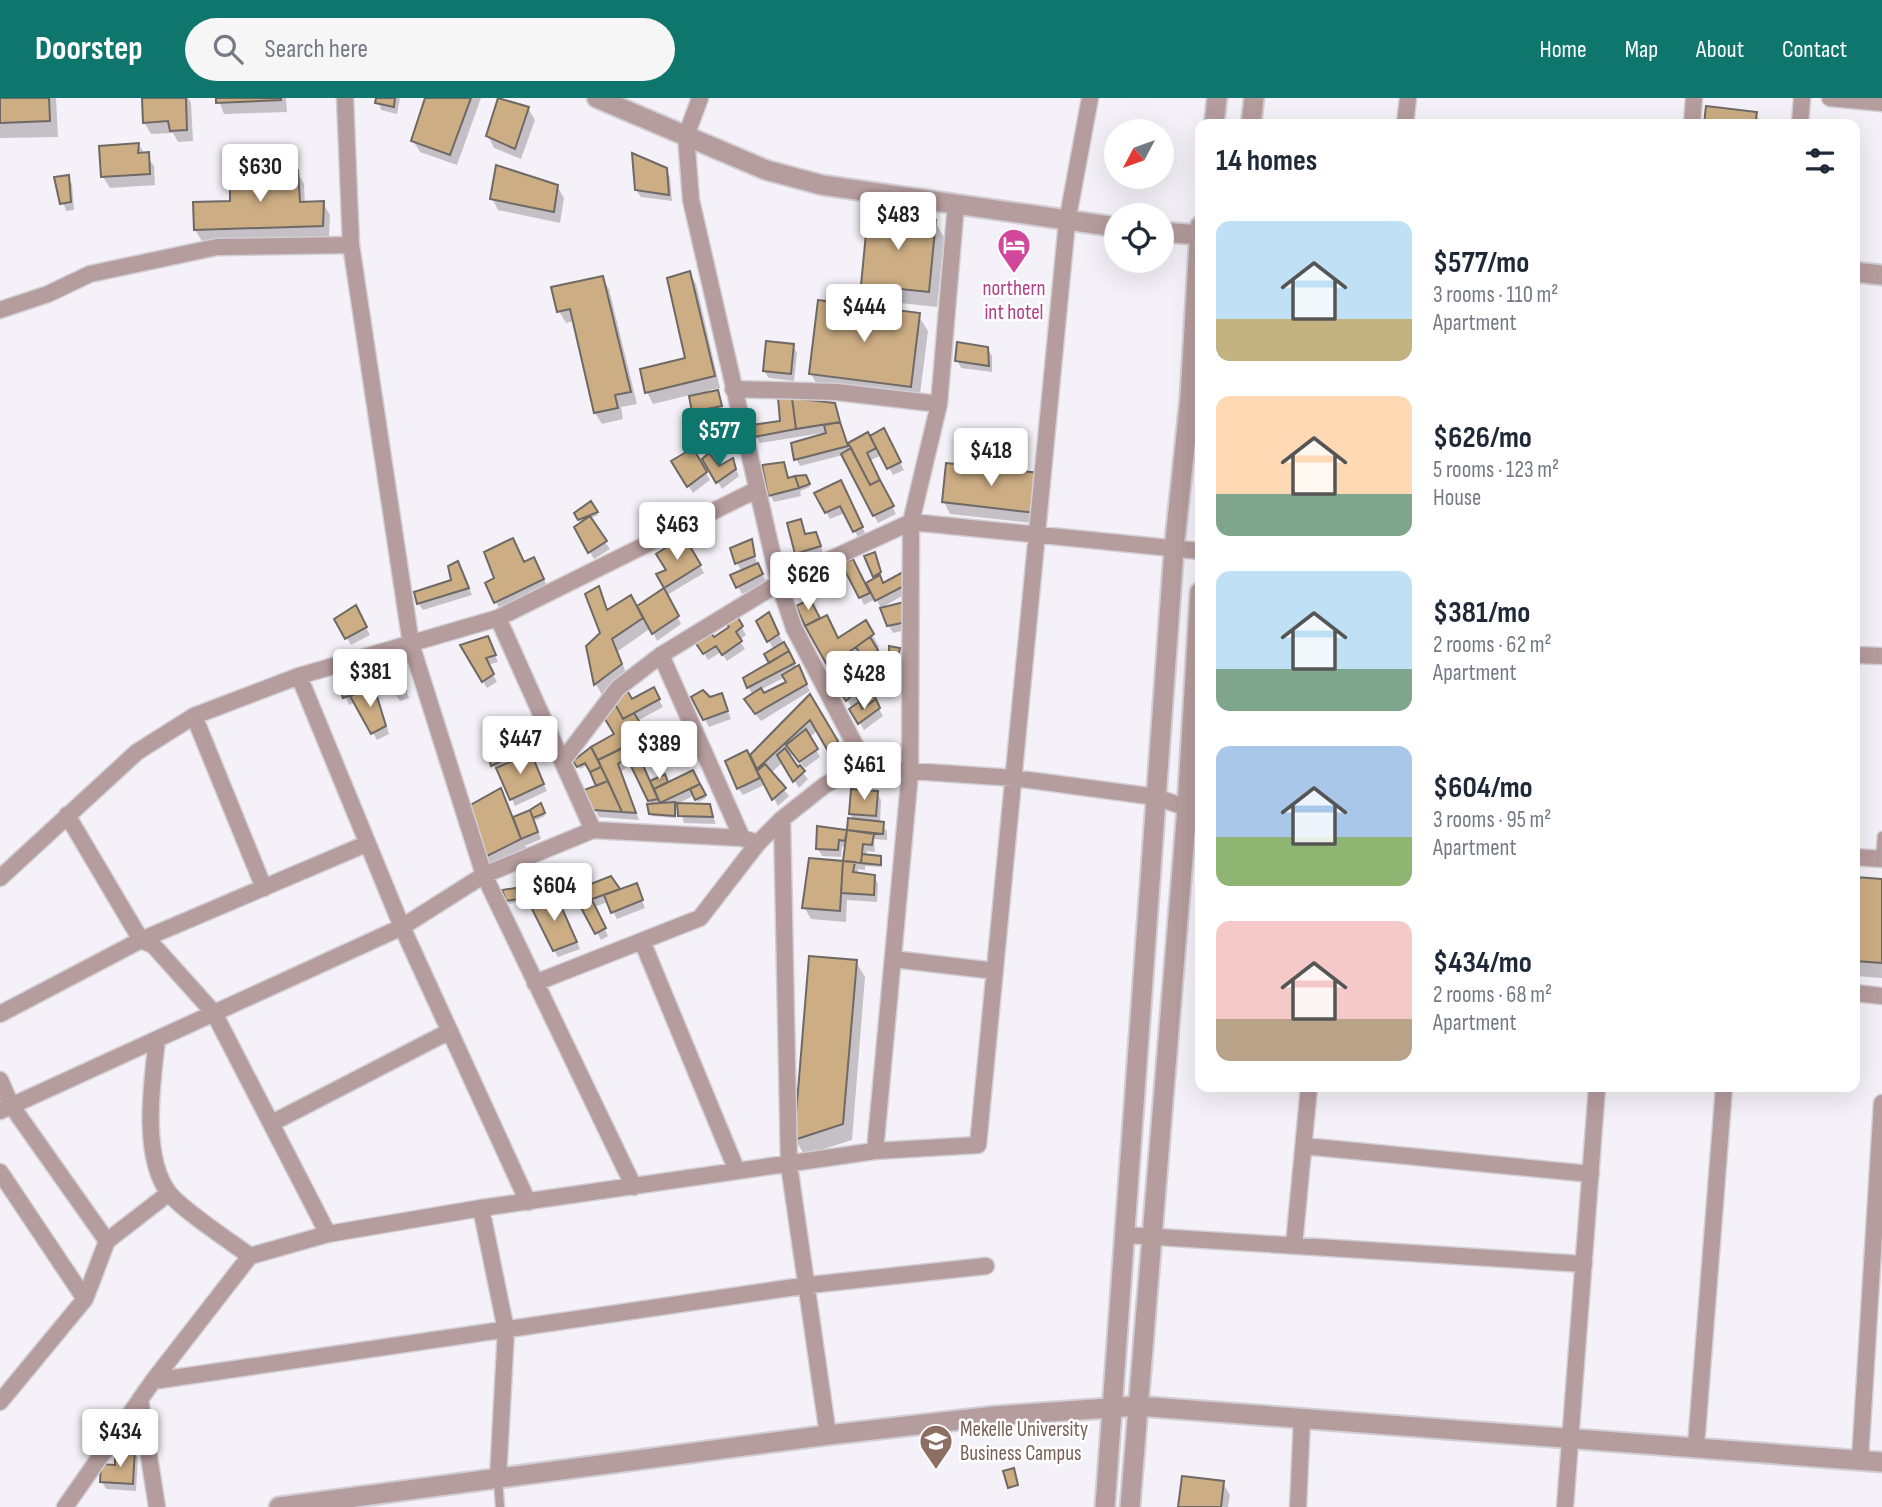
<!DOCTYPE html>
<meta charset="utf-8">
<style>
:root{--surface:#fff;--page:#f6f6f7;--text:#1f2937;--muted:#747a83;--accent:#0f766e}
body{margin:0;font-family:"Sofia Sans Condensed",sans-serif;background:var(--page);color:var(--text);height:100vh;display:flex;flex-direction:column;font-size:26px;white-space:nowrap}
*{box-sizing:border-box;margin:0}
p{font-size:23px;color:var(--muted)}
.icon{flex:none;width:38px;height:38px;fill:none;stroke:currentColor;stroke-width:2;stroke-linecap:round;stroke-linejoin:round}
.map{position:relative;flex:1;overflow:hidden}
.details{position:absolute;left:1195px;top:21px;width:665px;height:973px;display:flex;flex-direction:column;background:var(--surface);border-radius:14px;box-shadow:0 7px 28px #0002}
.details>*{flex:none}
.needle{width:46px;rotate:229deg}
.buttons{position:absolute;left:1104px;top:21px;display:grid;gap:14px}
.buttons a{display:grid;place-items:center;width:70px;height:70px;border-radius:50%;background:var(--surface);box-shadow:0 7px 28px #0002;font-size:35px}
.price{position:absolute;translate:-50% -60px;padding:0 16px;border-radius:7px;background:#fff;color:#222;font-size:23px;line-height:46px;filter:drop-shadow(0 2px 4px #0008)}
.price::after{content:'';position:absolute;left:50%;top:42px;width:21px;height:16px;margin-left:-10px;background:inherit;clip-path:polygon(0 0,100% 0,50% 100%)}
.price.on{background:var(--accent);color:#fff}
ul{padding:0;list-style:none}
li{display:flex;align-items:center;gap:21px;height:175px;padding:0 21px}
li span{display:grid;place-items:center;flex:none;width:196px;height:140px;border-radius:14px;color:#555}
li>.icon{margin-inline-start:auto}
span .icon{width:84px;height:84px;fill:#fffc;stroke-width:1}
li b{font-size:30px}
h2{display:flex;justify-content:space-between;align-items:center;height:84px;padding:0 21px;font-size:30px}
header{display:flex;align-items:center;gap:42px;box-sizing:border-box;height:98px;padding:0 35px;background:var(--accent);color:#fff}
header strong{font-size:33px}
nav{display:flex;gap:38px;margin-inline-start:auto;font-size:24px}
.search{width:490px;height:63px;background:var(--page);display:flex;align-items:center;gap:18px;box-sizing:border-box;padding:0 24px;border-radius:38px;color:var(--muted);font-size:26px}
.map>svg:first-child{display:block}
</style>
<header>
<strong>Doorstep</strong>
<div class="search"><svg class="icon" aria-label="search" viewBox="0 0 24 24"><circle cx="10" cy="10" r="6"/><path d="M15 15l6 6"/></svg>Search here</div>
<nav><a>Home</a><a>Map</a><a>About</a><a>Contact</a></nav>
</header>
<div class="map">
<svg width="1882" height="1409" viewBox="0 0 1882 1409">
<rect width="100%" height="100%" fill="#f5f1f8"/>
<path fill="#0003" fill-rule="evenodd" d="M0,0H56L58,39L0,40Z
M144,0H188L191,5L193,43L178,44L173,35L151,36L144,24Z
M218,0H286L287,14L224,16Z
M378,0H400L397,16L381,12Z
M426,0H481L457,67L420,54L413,43Z
M528,10L535,22L521,61L494,50L488,38Z
M1707,10L1756,16L1762,26H1706Z
M138,46L154,68L155,87L110,90L103,79Z
M666,72L670,79L672,103L641,99L636,92Z
M297,74L304,86L305,106L323,105L330,117L329,139L202,143L195,132L231,105Z
M68,79L72,86L74,112L66,113L56,80Z
M557,88L564,100L560,125L498,112L492,100Z
M935,124L944,139L937,209L872,202L863,186Z
M689,175L696,186L720,290L709,292V296L717,294L725,315L698,321L690,297L653,306L647,294L687,262Z
M602,180L609,191L637,306L621,309L623,321L602,326L595,315L574,223L566,225L559,213Z
M918,217L928,233L919,304L820,292L811,276Z
M793,248L797,255L794,283L769,280L764,273Z
M987,250L992,258V274L961,270L957,262Z
M834,307L850,353L853,351L851,346L883,333L904,372L893,377L882,357L869,363L896,416L878,425L843,357L800,368L796,361L822,335L760,345L756,338L781,325Z
M693,352L710,382L693,395L673,364Z
M704,361L718,371L732,362L739,378L722,391Z
M783,366L789,381L805,379L810,389L800,393L801,398L774,404L770,397Z
M1039,377L1042,426L950,416L944,404Z
M844,392L866,437L859,441L845,415L830,421L816,395Z
M591,406L598,417L589,421L610,451L594,461L576,430L582,426L576,416Z
M800,423L806,438L819,443L823,455L801,463L796,455Z
M684,440L704,475L667,497L681,526L657,543L651,530L618,553L627,578L602,597L596,586L588,548L602,535L598,491L608,513L637,510L666,490L659,477L668,473Z
M751,443L757,466L766,484L742,496L732,478L742,474L737,465Z
M876,459L883,487L902,477L909,494L881,510L876,501L864,507L844,466L865,487L877,481Z
M525,466L540,472L549,493L502,516L487,486Z
M462,472L472,497L423,512L418,505L454,483Z
M810,504L820,522L838,542L866,525L879,549L875,551L878,556L866,569L869,573L861,580L883,618L864,632L806,528L799,509Z
M903,506L906,532L893,535L889,528Z
M355,510L370,537L351,547L336,521Z
M736,520L746,537L739,542L745,551L727,563L721,554L708,562L697,544L713,542L731,529Z
M758,524H772L810,593L761,623L750,609L753,597L748,589L771,566L774,552ZM785,579L788,585L763,597L760,592Z
M463,548H491L498,564L488,567L497,584L487,590Z
M897,566L902,574L900,594L882,592L877,585Z
M397,568L409,600L400,603L395,596Z
M371,574L389,636L377,642L356,604L349,607L337,578Z
M653,591L663,609L637,623L644,634L655,627L660,633L670,628L678,641L668,646L666,643L637,657L650,685L664,679L668,686L697,682L706,700L698,704L695,697L675,707L709,708L716,726L684,725L679,707H676V720L652,718V707L632,666L620,674L639,722L599,719L595,711L598,689L588,667L580,671L576,663L590,651L604,678L607,677L593,649L617,637L631,603Z
M721,597L731,621L709,629L693,600L709,601Z
M810,599L843,655L836,663L818,632L809,640L820,659L805,670L793,655L789,659L808,681L799,690L783,664L771,675L789,698L778,708L766,686L743,697L738,690L761,673L752,657Z
M527,626L540,655L531,659L547,693L515,708L499,673L493,667L519,645L511,636Z
M500,692L514,720L533,721L532,713L540,707L545,718L534,723L541,741L525,748L527,753L491,771L484,760Z
M877,695L881,702L880,725L887,733V742L874,741L875,754L867,753L866,758L880,759L882,769L865,768V772L858,771L857,777L874,778L878,786L877,804L847,802L846,824L811,821L804,809L845,770L847,749H842L841,759L822,758L818,751V730L849,734L850,722H854L850,716Z
M610,780L619,793L636,787L645,810L617,821L608,804L594,809L608,838L601,842L575,794Z
M1855,780L1882,782V880L1855,878Z
M517,795L518,804L509,806L508,803Z
M560,807L580,851L558,859L554,852Z
M856,864L865,879L852,1042L804,1057L796,1042Z
M134,1353L138,1359L136,1393L106,1391L102,1384Z
M1223,1385L1230,1397L1228,1409H1180Z"/>
<path fill="#ccad84" stroke="#6e6964" stroke-width="2" d="M0,0H49L50,23L0,25Z
M142,0H186L187,32L170,33L168,23L143,25Z
M216,0H281V2L216,5Z
M376,0H395L394,9L375,5Z
M425,0H471L450,57L411,43Z
M498,0L529,9L515,51L486,38Z
M1706,8L1757,14L1755,26H1704Z
M139,45L138,55L149,54L150,76L101,79L99,48Z
M632,55L667,70L669,97L635,92Z
M496,67L558,87L554,114L490,101Z
M298,72L300,104L324,103L323,128L194,132L193,104L230,103V75Z
M69,77L71,104L60,106L54,79Z
M868,115L936,122L929,194L861,187Z
M690,173L715,278L645,295L640,271L685,260L667,180Z
M603,178L631,294L615,297L618,310L594,315L570,211L557,214L551,189Z
M818,202L920,215L911,289L809,276Z
M766,243L794,246L791,276L763,273Z
M957,244L988,249L989,268L955,263Z
M718,292L722,308L692,314L689,298Z
M778,300H792L796,331L754,339L751,327L780,323Z
M792,300L835,305L840,324L796,331Z
M840,324L848,348L794,362L791,345L826,335L824,327Z
M884,330L901,364L887,371L870,338Z
M868,334L876,350L867,355L880,382L870,387L848,345Z
M693,350L707,374L687,389L671,363Z
M851,350L870,387L880,382L894,408L873,418L841,356Z
M709,355L719,368L733,360L736,371L716,385L702,361Z
M784,364L788,380L795,378L799,390L768,398L762,367Z
M946,365L1040,375L1036,415L942,404Z
M806,377L810,386L799,390L795,378Z
M841,382L863,429L853,434L840,408L825,415L814,395Z
M591,403L598,414L578,422L574,415Z
M590,418L607,443L588,455L574,429Z
M801,421L805,436L816,434L821,448L795,456L787,425Z
M684,438L701,467L664,490L656,476L666,472L656,456Z
M513,440L524,464L534,459L544,481L494,505L485,485L494,480L484,454Z
M752,441L755,458L735,466L730,450Z
M875,454L881,474L873,479L864,458Z
M853,461L870,495L859,500L841,465Z
M458,463L469,490L417,506L414,494L451,482L448,468Z
M758,465L763,476L736,490L730,477Z
M830,473L834,484L826,488L821,476Z
M903,474L906,487L875,503L866,485L880,477L883,485Z
M599,488L607,512L631,497L643,520L612,541L622,566L594,587L586,548L600,535L585,496Z
M664,490L679,518L652,536L637,508Z
M810,501L820,520L805,528L796,508Z
M904,504L902,525L887,528L880,510Z
M356,507L367,529L345,541L334,521Z
M769,514L779,536L767,544L756,523Z
M827,517L838,540L866,522L874,536L828,569L805,528Z
M737,518L743,528L736,534L742,543L722,557L716,548L703,556L695,544L710,534L714,539L729,529L726,525Z
M488,538L496,557L486,560L494,576L482,584L460,547Z
M870,539L878,552L866,565L856,549Z
M784,544L789,553L769,565L764,556Z
M889,548L900,550L898,560L889,557Z
M789,553L795,565L747,590L743,580Z
M858,553L866,565L838,591L831,577Z
M879,557L898,565L897,587L876,585Z
M398,566L406,593L394,596L385,568Z
M799,567L807,586L755,616L744,601L761,590L764,595L786,584L782,577Z
M372,572L374,589L343,600L334,576Z
M859,573L876,601L862,611L855,595L846,603L838,591Z
M374,589L386,628L371,636L350,598Z
M654,589L660,601L623,621L612,600L627,592L632,601Z
M703,592L710,599L722,595L728,613L703,622L691,599Z
M810,596L838,643L828,653L810,622L757,671L750,657Z
M612,600L623,621L634,615L644,631L656,625L660,631L598,662L591,649L614,636L602,616Z
M876,601L880,610L858,626L849,611L859,604L862,611Z
M527,624L532,634L515,643L507,632Z
M671,625L678,638L665,645L658,632Z
M806,631L818,651L799,664L786,647Z
M533,636L537,647L491,668L488,658Z
M633,645L650,683L658,701L648,703L627,660L623,650Z
M591,649L601,669L590,674L585,665L577,669L573,663Z
M623,650L627,660L618,666L636,715L622,714L598,662Z
M785,650L798,669L800,667L805,673L793,684L777,657Z
M747,652L760,680L737,691L725,663Z
M531,655L544,686L510,702L496,670Z
M765,666L786,690L772,702L757,673Z
M601,669L608,683L596,688L590,674Z
M693,672L700,686L660,705L654,691Z
M665,676L668,684L654,691L650,683Z
M608,683L622,714L593,712L584,692Z
M700,686L706,697L695,702L690,691Z
M501,690L521,741L483,760L467,709Z
M851,691L878,693L876,718L849,716Z
M675,704V718L649,716L647,706Z
M541,705L545,715L533,720L530,712Z
M677,705L710,706L713,719L678,718Z
M530,712L538,734L521,741L513,719Z
M848,720L884,724L883,736L847,732Z
M817,728L847,732L845,743L839,742L838,752L816,751Z
M847,732L874,736L872,747L863,746L861,765L843,763Z
M862,756L881,758V767L861,765Z
M809,760L843,763L840,813L802,810Z
M843,763L855,764L853,774L875,777L874,797L841,795Z
M611,778L620,791L581,805L573,793Z
M1855,779L1882,781V865L1855,863Z
M637,785L643,802L611,815L604,797Z
M516,790L518,801L506,803L502,792Z
M556,797L577,844L553,853L531,809Z
M592,802L606,830L595,836L580,808Z
M809,858L857,862L843,1026L794,1042Z
M135,1350L133,1386L100,1384L101,1366L115,1367V1357Z
M1014,1370L1018,1387L1008,1390L1003,1373Z
M1182,1378L1224,1383L1221,1409H1178Z"/>
<g fill="none" stroke-linecap="round" stroke-linejoin="round">
<defs>
<path id="service" d="M1880,761L1882,738
M498,1381L500,1409"/>
<path id="minor" d="M345,0L351,147L411,546L484,777L634,1089
M700,0L686,38L691,102L779,485L794,530L867,670
M1830,0L1882,5
M1405,26L1408,0
M1692,26L1694,0
M1800,26L1802,0
M0,212L48,196L90,176L217,149L351,147
M733,291L837,294L939,306
M498,520L593,732
M661,557L742,740
M1855,557L1882,558
M299,578L402,829L528,1104
M194,618L264,790
M564,661L618,590L661,557L779,485L911,424L1200,453
M67,717L141,842L153,847L214,915L328,1136
M782,721L789,1067L828,1337
M1855,759L1882,761
M0,780L137,654L194,618L299,578L498,520L756,392
M642,843L737,1073
M893,861L995,873
M535,885L700,820L758,745L782,721L825,687L847,675L867,670L1014,680L1156,699L1187,710H1200
M1855,895L1882,898
M0,916L141,842L366,746
M157,942C152,984 141,1059 169,1095C181,1111 231,1144 250,1158
M0,982L11,1007L107,1143
M0,1013L402,829L484,777L593,732L742,740L758,745
M272,1025L450,933
M1304,1048L1591,1076
M875,1053L910,675L911,424L939,306L956,106
M0,1074L85,1201
M481,1110L506,1232L498,1380
M1126,1137L1584,1166
M1294,1147L1309,989
M153,1283L809,1187L986,1168
M140,1301L157,1409
M0,1304L85,1201L107,1143L169,1095
M1696,1348L1724,989
M1860,1362L1882,1005
M65,1409L153,1283L250,1158L328,1136L481,1110L875,1053L978,1047L1067,124L1090,0
M1298,1409L1302,1320
M1565,1409L1597,989"/>
<path id="tertiary" d="M597,0L766,72L822,87L1116,129
M1214,26L1217,0
M1251,26L1254,0
M1162,134L1200,137
M1855,174L1882,177
M279,1409L828,1337L995,1318L1137,1308L1882,1364
M1105,1409L1174,451L1190,299L1200,128
M1130,1409L1187,710L1200,494"/>
</defs>
<use href="#service" stroke="#d2ced5" stroke-width="11"/>
<use href="#minor" stroke="#d2ced5" stroke-width="19"/>
<use href="#tertiary" stroke="#d2ced5" stroke-width="23"/>
<use href="#service" stroke="#b59c9d" stroke-width="8"/>
<use href="#minor" stroke="#b59c9d" stroke-width="16"/>
<use href="#tertiary" stroke="#b59c9d" stroke-width="19"/>
</g>
<defs>
<symbol id="hotel-pin" viewBox="-11 -11 22 30"><path d="M0 17L-7.5 6A9.5 9.5 0 1 1 7.5 6Z" fill="#d1479c" stroke="#fff"/><path d="M-6-4.5h1.5V1H6V5H4.5V3h-9V5H-6ZM-4 0a1.8 1.8 0 1 1 3.6 0ZM.5 0V-2.5h3Q6-2.5 6 0Z" fill="#fff"/></symbol>
<symbol id="university-pin" viewBox="-11 -11 22 30"><path d="M0 17L-7.5 6A9.5 9.5 0 1 1 7.5 6Z" fill="#8d6e63" stroke="#fff"/><path d="M0-5L7-2L0 1L-7-2ZM-4 1L0 2.5L4 1V4Q0 6-4 4Z" fill="#fff"/></symbol>
</defs>
<g fill-rule="evenodd">
<use href="#hotel-pin" x="995" y="128" width="38" height="52"/>
<use href="#university-pin" x="917" y="1324" width="38" height="52"/>
</g>
<g text-anchor="middle" stroke-width="5" stroke-linejoin="round" paint-order="stroke">
<g font-size="21" fill="#b23c85" stroke="#fff">
<text x="1014" y="197">northern<tspan x="1014" dy="24">int hotel</tspan></text>
</g>
<g font-size="21" fill="#785e54" stroke="#fff" text-anchor="start">
<text x="960" y="1338">Mekelle University<tspan x="960" dy="24">Business Campus</tspan></text>
</g>
</g>
</svg>
<div class="buttons">
<a><svg class="needle" viewBox="-14 -14 28 28"><path d="M0-13l5 13h-10z" fill="#e53935"/><path d="M0 13l5-13h-10z" fill="#747a83"/></svg></a>
<a><svg class="icon" aria-label="locate" viewBox="0 0 24 24"><circle cx="12" cy="12" r="6"/><path d="M12 2v4M12 18v4M2 12h4M18 12h4"/></svg></a>
</div>
<b class="price" style="left:260px;top:106px">$630</b>
<b class="price" style="left:898px;top:154px">$483</b>
<b class="price" style="left:864px;top:246px">$444</b>
<b class="price on" style="left:719px;top:370px">$577</b>
<b class="price" style="left:991px;top:390px">$418</b>
<b class="price" style="left:677px;top:464px">$463</b>
<b class="price" style="left:808px;top:514px">$626</b>
<b class="price" style="left:370px;top:611px">$381</b>
<b class="price" style="left:864px;top:613px">$428</b>
<b class="price" style="left:520px;top:678px">$447</b>
<b class="price" style="left:659px;top:683px">$389</b>
<b class="price" style="left:864px;top:704px">$461</b>
<b class="price" style="left:554px;top:825px">$604</b>
<b class="price" style="left:120px;top:1371px">$434</b>
<section class="details">
<h2>14 homes<svg class="icon" aria-label="filters" viewBox="0 0 24 24"><path d="M4 7h16M4 17h16"/><circle cx="9" cy="7" r="2"/><circle cx="15" cy="17" r="2"/></svg></h2>
<ul>
<li><span style="background:linear-gradient(#bfe0f5 70%,#c2b280 0)"><svg class="icon" aria-label="home" viewBox="0 0 24 24"><path d="M3 11l9-7 9 7M6 9v11h12V9"/></svg></span><div><b>$577/mo</b><p>3 rooms · 110 m²</p><p>Apartment</p></div></li>
<li><span style="background:linear-gradient(#ffd9b3 70%,#7fa58c 0)"><svg class="icon" aria-label="home" viewBox="0 0 24 24"><path d="M3 11l9-7 9 7M6 9v11h12V9"/></svg></span><div><b>$626/mo</b><p>5 rooms · 123 m²</p><p>House</p></div></li>
<li><span style="background:linear-gradient(#bfe0f5 70%,#7fa58c 0)"><svg class="icon" aria-label="home" viewBox="0 0 24 24"><path d="M3 11l9-7 9 7M6 9v11h12V9"/></svg></span><div><b>$381/mo</b><p>2 rooms · 62 m²</p><p>Apartment</p></div></li>
<li><span style="background:linear-gradient(#a9c7e8 65%,#8fb573 0)"><svg class="icon" aria-label="home" viewBox="0 0 24 24"><path d="M3 11l9-7 9 7M6 9v11h12V9"/></svg></span><div><b>$604/mo</b><p>3 rooms · 95 m²</p><p>Apartment</p></div></li>
<li><span style="background:linear-gradient(#f6c9c9 70%,#b9a48a 0)"><svg class="icon" aria-label="home" viewBox="0 0 24 24"><path d="M3 11l9-7 9 7M6 9v11h12V9"/></svg></span><div><b>$434/mo</b><p>2 rooms · 68 m²</p><p>Apartment</p></div></li>
</ul>
</section>
</div>
